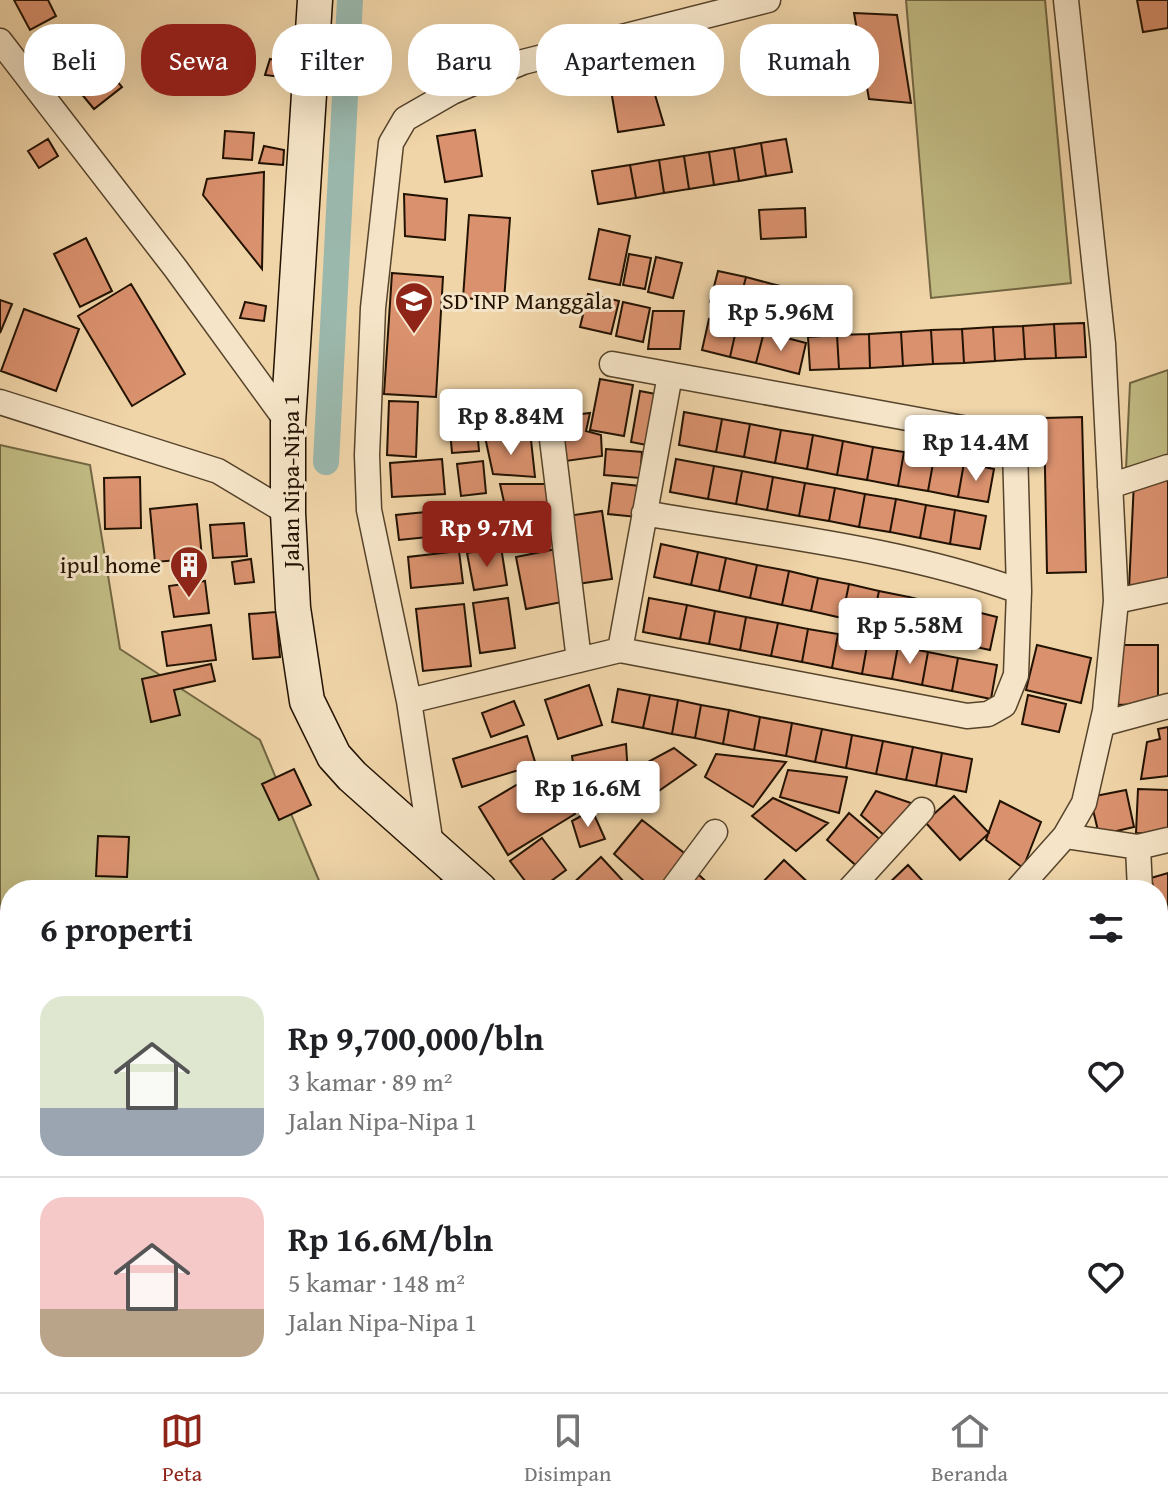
<!DOCTYPE html>
<html lang="id">
<meta charset="utf-8">
<style>
:root{--surface:#fff;--page:#f2f2f2;--text:#202124;--muted:#757577;--line:#e0e0e0;--accent:#8f2418}
body{margin:0;font-family:"Gentium Book Plus",serif;background:var(--page);color:var(--text);height:100vh;display:flex;flex-direction:column;font-size:30px;white-space:nowrap}
*{box-sizing:border-box;margin:0}
p{font-size:26px;color:var(--muted)}
.icon{flex:none;width:44px;height:44px;fill:none;stroke:currentColor;stroke-width:2;stroke-linecap:round;stroke-linejoin:round}
.map{position:relative;flex:1;overflow:hidden}
.panel{position:absolute;left:0px;top:880px;width:1168px;height:512px;display:flex;flex-direction:column;background:var(--surface);border-radius:32px 32px 0 0;box-shadow:0 8px 32px #0002}
.panel>*{flex:none}
.banner{position:absolute;left:24px;top:24px;width:1120px;height:72px;display:flex;gap:16px}
.price{position:absolute;translate:-50% -68px;padding:0 18px;border-radius:8px;background:#fff;color:#222;font-size:26px;line-height:52px;filter:drop-shadow(0 2px 4px #0008)}
.price::after{content:'';position:absolute;left:50%;top:48px;width:24px;height:18px;margin-left:-12px;background:inherit;clip-path:polygon(0 0,100% 0,50% 100%)}
.price.current{background:var(--accent);color:#fff}
ul{padding:0;list-style:none}
li{display:flex;align-items:center;gap:24px;height:200px;padding:0 40px}
li+li{border-top:2px solid var(--line)}
li span{display:grid;place-items:center;flex:none;width:224px;height:160px;border-radius:24px;color:#555}
li>.icon{margin-inline-start:auto}
span .icon{width:96px;height:96px;fill:#fffc;stroke-width:1}
li b{font-size:34px}
h2{display:flex;justify-content:space-between;align-items:center;height:96px;padding:0 40px;font-size:34px}
.pill{padding:0 28px;border-radius:32px;background:var(--surface);box-shadow:0 8px 32px #0002;font-size:28px;line-height:72px}
.pill.current{background:var(--accent);color:#fff}
.tab-bar{display:flex;justify-content:space-around;align-items:center;height:112px;border-top:2px solid var(--line);background:var(--surface);font-size:22px;color:var(--muted)}
.tab-bar a{display:grid;justify-items:center;gap:4px}
.tab-bar .current{color:var(--accent)}
.map>svg:first-child{display:block}
</style>
<div class="map">
<svg width="1168" height="1392" viewBox="0 0 1168 1392">
<rect width="100%" height="100%" fill="#f0d5a9"/>
<filter id="stains"><feTurbulence type="fractalNoise" baseFrequency=".0025" numOctaves="4"/><feColorMatrix values="0 0 0 0 .2 0 0 0 0 .09 0 0 0 0 .02 0 0 0 .5 -.17"/></filter>
<radialGradient id="worn" r=".72"><stop offset=".6" stop-color="#630" stop-opacity="0"/><stop offset="1" stop-color="#630" stop-opacity=".3"/></radialGradient>
<path fill="#c1bb83" stroke="#726642" stroke-width="2" d="M906,0H1045L1071,283L931,298Z
M1168,370V457L1126,469L1130,383Z
M0,445L90,465L120,649L260,740L323,890H10V1007L0,997Z
M1158,1131L1168,1132V1392H1003L1000,1382H1158Z"/>
<g fill="none" stroke-linecap="round" stroke-linejoin="round">
<path stroke="#9bb8ad" stroke-width="26" d="M326,462L350,0"/>
</g>
<path fill="#da916e" stroke="#221201" stroke-width="2" d="M14,0H48L56,16L30,30Z
M1137,0H1168V28L1143,32Z
M854,13L897,15L911,103L869,99Z
M83,40L122,87L94,109L56,63Z
M209,40L239,42L244,87L211,88Z
M812,47L821,77L792,85L783,55Z
M644,58L664,125L618,132L606,60Z
M270,59L290,63L289,78L265,75Z
M475,130L482,176L445,182L437,136Z
M225,131L254,133L252,160L223,158Z
M48,139L58,156L39,168L28,151Z
M786,139L792,172L766,176L761,143Z
M761,143L766,176L739,181L734,148Z
M264,146L284,150L283,165L259,163Z
M734,148L739,181L714,185L709,152Z
M709,152L714,185L689,189L684,156Z
M684,156L689,189L664,193L659,160Z
M659,160L664,193L636,198L630,165Z
M630,165L636,198L598,204L592,171Z
M264,172L262,269L203,195L207,179Z
M404,194L447,199L445,240L405,236Z
M805,208L806,237L761,239L759,210Z
M469,215L510,218L504,301L463,298Z
M599,229L630,236L620,285L589,279Z
M86,238L112,291L80,307L54,254Z
M629,254L651,258L645,289L623,285Z
M656,257L682,263L673,298L648,292Z
M718,271L746,277L738,308L710,302Z
M392,273L443,277L436,397L384,394Z
M746,277L772,284L764,315L738,308Z
M131,284L185,374L132,406L78,316Z
M772,284L815,294L807,325L764,315Z
M588,294L619,301L611,334L580,327Z
M0,300L12,304L0,333Z
M245,302L266,306L264,321L240,318Z
M623,302L650,308L643,342L616,336Z
M24,309L79,329L56,391L1,371Z
M653,311H684L680,349H648Z
M709,319L737,326L730,357L702,350Z
M1084,323L1086,357L1056,358L1054,324Z
M1054,324L1056,358L1025,359L1023,326Z
M737,326L764,332L756,363L730,357Z
M1023,326L1025,359L995,361L993,327Z
M993,327L995,361L964,363L962,329Z
M962,329L964,363L933,364L931,330Z
M931,330L933,364L903,366L901,332Z
M764,332L806,343L799,374L756,363Z
M901,332L903,366L870,368L869,334Z
M869,334L870,368L839,369L837,335Z
M837,335L839,369L810,370L808,337Z
M600,379L633,385L624,436L590,430Z
M640,391L661,395L652,446L631,442Z
M491,395L543,398L539,432L481,426Z
M389,401L418,402L416,457L387,455Z
M684,412L722,419L716,452L679,445Z
M590,413L586,431L601,435L602,456L566,461L560,430L567,427L564,416Z
M1082,417L1086,572L1047,573L1044,418Z
M722,419L750,424L744,457L716,452Z
M750,424L781,430L775,463L744,457Z
M477,428L479,451L452,453L450,430Z
M781,430L813,435L807,469L775,463Z
M813,435L843,441L837,475L807,469Z
M485,437L531,440L535,477L493,474Z
M843,441L873,447L867,480L837,475Z
M873,447L904,452L898,486L867,480Z
M606,449L642,452L640,478L604,475Z
M904,452L934,458L928,491L898,486Z
M934,458L964,463L958,497L928,491Z
M442,459L445,494L392,497L390,463Z
M676,459L714,466L708,499L670,492Z
M483,461L486,493L461,496L457,464Z
M964,463L994,469L988,502L958,497Z
M714,466L742,471L736,504L708,499Z
M742,471L773,477L767,510L736,504Z
M1168,472V579L1129,589L1134,481Z
M140,477L141,528L105,529L104,478Z
M773,477L805,483L799,516L767,510Z
M612,483L640,486L637,517L608,514Z
M805,483L835,488L829,521L799,516Z
M500,484H549L550,513L506,511Z
M835,488L865,494L859,527L829,521Z
M865,494L896,499L890,532L859,527Z
M896,499L926,505L920,538L890,532Z
M197,504L202,558L155,562L150,509Z
M926,505L955,510L950,544L920,538Z
M446,510L448,535L399,540L396,515Z
M955,510L986,516L980,549L950,544Z
M489,511L490,538L464,539L463,512Z
M602,511L612,579L577,584L567,516Z
M244,523L247,556L213,558L210,525Z
M661,544L698,552L691,585L654,577Z
M501,547L507,585L474,590L467,553Z
M556,549L567,601L526,609L516,557Z
M459,551L463,583L411,588L408,557Z
M698,552L726,558L719,591L691,585Z
M726,558L757,565L750,598L719,591Z
M251,559L254,582L235,584L232,562Z
M757,565L789,571L782,605L750,598Z
M789,571L818,578L811,611L782,605Z
M818,578L849,584L842,618L811,611Z
M205,581L209,613L174,617L169,586Z
M849,584L879,591L872,624L842,618Z
M879,591L909,597L902,631L872,624Z
M909,597L938,604L931,637L902,631Z
M508,598L515,648L480,653L473,603Z
M649,598L687,605L680,639L643,632Z
M464,604L471,666L423,671L416,609Z
M938,604L969,610L962,644L931,637Z
M687,605L715,611L709,644L680,639Z
M969,610L997,617L990,650L962,644Z
M715,611L746,617L740,650L709,644Z
M276,612L280,657L253,659L249,614Z
M746,617L778,623L771,656L740,650Z
M778,623L808,629L802,662L771,656Z
M211,625L216,660L167,666L162,632Z
M808,629L838,634L832,668L802,662Z
M838,634L868,640L862,674L832,668Z
M868,640L898,646L892,679L862,674Z
M1037,645L1091,658L1081,703L1026,690Z
M1112,645H1158V704L1112,705Z
M898,646L928,652L922,685L892,679Z
M928,652L958,658L952,691L922,685Z
M958,658L997,665L991,699L952,691Z
M211,664L215,681L174,690L180,715L151,722L142,679Z
M589,685L602,725L558,739L545,700Z
M618,689L650,695L643,728L612,722Z
M650,695L678,700L672,734L643,728Z
M1028,695L1066,704L1059,732L1022,724Z
M678,700L701,705L695,738L672,734Z
M514,701L524,725L491,737L482,713Z
M701,705L729,710L723,744L695,738Z
M729,710L760,717L754,750L723,744Z
M760,717L792,723L786,756L754,750Z
M792,723L822,729L815,762L786,756Z
M1168,727V776L1141,779L1147,742L1160,739L1158,729Z
M822,729L852,735L846,768L815,762Z
M852,735L883,741L876,774L846,768Z
M527,736L536,765L462,787L453,759Z
M883,741L913,747L906,780L876,774Z
M626,744L629,790L577,793L572,756Z
M913,747L942,753L936,786L906,780Z
M674,748L696,765L650,797L633,770Z
M942,753L972,759L966,792L936,786Z
M716,754L786,762L753,807L705,777Z
M547,767L575,814L508,855L479,807Z
M294,769L311,805L279,820L262,784Z
M788,770L847,777L839,813L780,797Z
M1138,789L1168,790V834L1136,833Z
M1126,790L1134,827L1099,835L1090,797Z
M876,791L911,803L887,838L861,815Z
M954,796L989,833L960,860L925,822Z
M773,798L828,823L796,851L752,816Z
M1000,801L1041,822L1023,868L986,840Z
M592,810L605,839L580,847L572,821Z
M849,813L883,842L860,869L827,840Z
M642,820L688,856L659,890H654L614,854Z
M98,836L129,837L127,877L96,876Z
M542,838L566,870L539,890H532L510,861Z
M601,857L625,883L618,890H566Z
M784,860L815,889V890H763L759,886Z
M908,865L931,890H885L884,888Z
M451,870L460,890H431Z
M1168,873V935L1158,890H1154L1151,878Z
M698,874L715,890H684Z
M1162,1111L1168,1112V1147H1160Z
M0,1202L10,1208L7,1241L0,1238Z
M0,1246L10,1252V1275L3,1289Z
M7,1326L10,1328V1365L0,1360V1340Z
M2,1376L22,1387L20,1392H0Z
M56,1382H81L76,1392H62L53,1387Z
M81,1382H107L102,1392H76Z
M107,1382H114L129,1390L102,1392Z
M711,1382H810L812,1391L715,1392Z
M935,1382H979L982,1392H908Z"/>
<g fill="none" stroke-linecap="round" stroke-linejoin="round">
<defs>
<path id="street" d="M0,41L176,269L288,423
M612,364L1006,436L1015,448L1019,591C900,548 769,535 644,513
M0,402L218,471L288,513
M551,431L579,660
M1110,486L1168,467
M1116,601L1168,590
M620,650L670,375
M409,701L620,650L967,716L988,714L1004,705L1016,675L1019,591
M1102,724L1168,706
M1065,836L1138,847
M431,845L409,701L369,510L367,455L373,308L391,143L405,119L452,92L523,62L768,0
M672,890L715,832
M849,890L922,810
M1017,890L1065,836L1084,803L1105,711L1116,601L1103,344L1066,0
M1140,890L1138,847L1168,840
M1158,966L1168,992
M1158,1083L1168,1084
M0,1187L10,1193
M0,1313L10,1318
M128,1382L147,1392"/>
<path id="secondary" d="M315,0L288,423V513L293,608L307,701L334,756L352,776L480,890
M857,1382L860,1392"/>
</defs>
<use href="#street" stroke="#56432b" stroke-width="27"/>
<use href="#secondary" stroke="#221201" stroke-width="37"/>
<use href="#street" stroke="#f5e4c7" stroke-width="24"/>
<use href="#secondary" stroke="#f5e4c7" stroke-width="34"/>
</g>
<defs>
<symbol id="school-pin" viewBox="-11 -11 22 30"><path d="M0 17L-7.5 6A9.5 9.5 0 1 1 7.5 6Z" fill="#8f2418" stroke="#f5e4c7"/><path d="M0-5L7-2L0 1L-7-2ZM-4 1L0 2.5L4 1V4Q0 6-4 4Z" fill="#fff"/></symbol>
<symbol id="building-pin" viewBox="-11 -11 22 30"><path d="M0 17L-7.5 6A9.5 9.5 0 1 1 7.5 6Z" fill="#8f2418" stroke="#f5e4c7"/><path d="M-4-6H4V6H1V3H-1V6H-4ZM-2.5-4.3h1.7v1.8h-1.7ZM.8-4.3h1.7v1.8H.8ZM-2.5-1h1.7V.8h-1.7ZM.8-1h1.7V.8H.8Z" fill="#fff"/></symbol>
</defs>
<g fill-rule="evenodd">
<use href="#school-pin" x="392" y="279" width="44" height="60"/>
<use href="#building-pin" x="167" y="543" width="44" height="60"/>
</g>
<g text-anchor="middle" stroke-width="6" stroke-linejoin="round" paint-order="stroke">
<g font-size="24" fill="#221201" stroke="#f5e4c7" text-anchor="start">
<text x="442" y="309">SD INP Manggala</text>
<text x="161" y="573" text-anchor="end">ipul home</text>
</g>
<g font-size="24" fill="#221201" stroke="#f5e4c7">
<text transform="translate(291 481) rotate(-90)" y="8">Jalan Nipa-Nipa 1</text>
</g>
</g>
<rect width="100%" height="100%" filter="url(#stains)"/>
<rect width="100%" height="100%" fill="url(#worn)"/>
</svg>
<b class="price" style="left:781px;top:353px">Rp 5.96M</b>
<b class="price" style="left:511px;top:457px">Rp 8.84M</b>
<b class="price" style="left:976px;top:483px">Rp 14.4M</b>
<b class="price current" style="left:487px;top:569px">Rp 9.7M</b>
<b class="price" style="left:910px;top:666px">Rp 5.58M</b>
<b class="price" style="left:588px;top:829px">Rp 16.6M</b>
<div class="banner">
<a class="pill">Beli</a>
<a class="pill current">Sewa</a>
<a class="pill">Filter</a>
<a class="pill">Baru</a>
<a class="pill">Apartemen</a>
<a class="pill">Rumah</a>
</div>
<section class="panel">
<h2>6 properti<svg class="icon" aria-label="filters" viewBox="0 0 24 24"><path d="M4 7h16M4 17h16"/><circle cx="9" cy="7" r="2"/><circle cx="15" cy="17" r="2"/></svg></h2>
<ul>
<li><span style="background:linear-gradient(#dfe7d0 70%,#9aa5b1 0)"><svg class="icon" aria-label="home" viewBox="0 0 24 24"><path d="M3 11l9-7 9 7M6 9v11h12V9"/></svg></span><div><b>Rp 9,700,000/bln</b><p>3 kamar · 89 m²</p><p>Jalan Nipa-Nipa 1</p></div><svg class="icon" aria-label="heart" viewBox="0 0 24 24"><path d="M12 20l-8-8c-3-5 5-10 8-4 3-6 11-1 8 4z"/></svg></li>
<li><span style="background:linear-gradient(#f6c9c9 70%,#b9a48a 0)"><svg class="icon" aria-label="home" viewBox="0 0 24 24"><path d="M3 11l9-7 9 7M6 9v11h12V9"/></svg></span><div><b>Rp 16.6M/bln</b><p>5 kamar · 148 m²</p><p>Jalan Nipa-Nipa 1</p></div><svg class="icon" aria-label="heart" viewBox="0 0 24 24"><path d="M12 20l-8-8c-3-5 5-10 8-4 3-6 11-1 8 4z"/></svg></li>
</ul>
</section>
</div>
<nav class="tab-bar">
<a class="current"><svg class="icon" aria-label="map" viewBox="0 0 24 24"><path d="M3 6l6-2 6 2 6-2v14l-6 2-6-2-6 2zM9 4v14M15 6v14"/></svg>Peta</a>
<a><svg class="icon" aria-label="saved" viewBox="0 0 24 24"><path d="M7 4h10v16l-5-4-5 4z"/></svg>Disimpan</a>
<a><svg class="icon" aria-label="home" viewBox="0 0 24 24"><path d="M3 11l9-7 9 7M6 9v11h12V9"/></svg>Beranda</a>
</nav>
